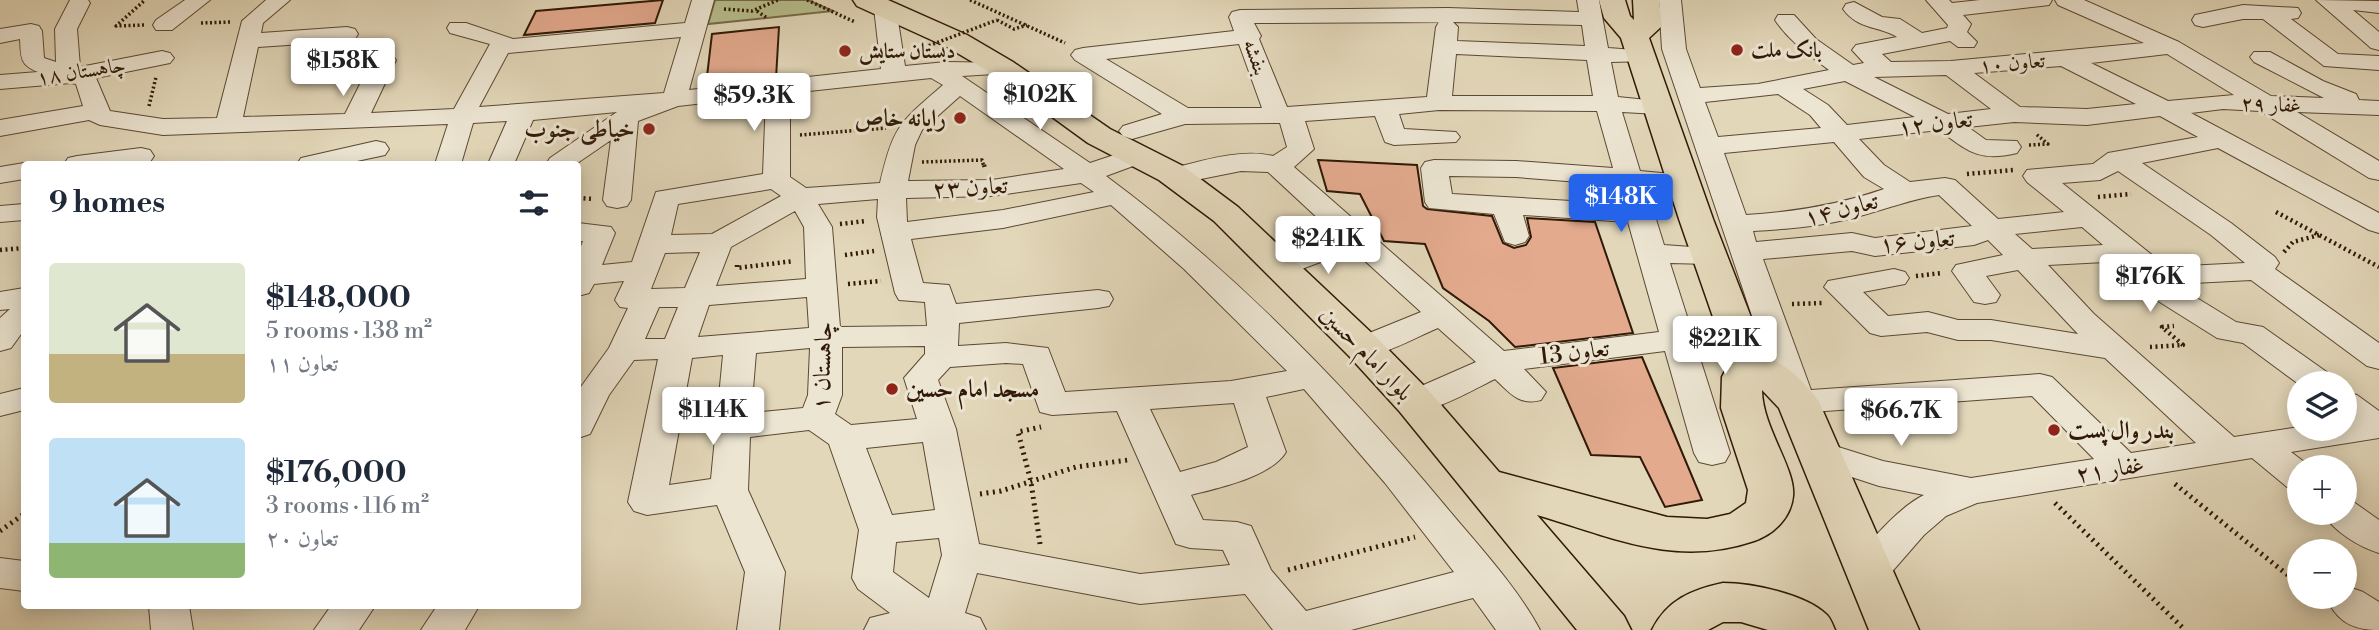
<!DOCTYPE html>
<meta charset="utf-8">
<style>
:root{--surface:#fff;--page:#f6f6f7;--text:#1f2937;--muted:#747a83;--accent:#2563eb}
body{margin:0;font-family:"Libre Bodoni",Amiri,serif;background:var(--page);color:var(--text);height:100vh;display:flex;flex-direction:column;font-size:26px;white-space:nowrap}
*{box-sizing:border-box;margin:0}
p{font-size:23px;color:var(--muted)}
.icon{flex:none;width:38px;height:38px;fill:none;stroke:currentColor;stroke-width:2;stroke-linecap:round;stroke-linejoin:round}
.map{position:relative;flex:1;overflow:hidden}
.sheet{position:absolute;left:21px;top:161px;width:560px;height:448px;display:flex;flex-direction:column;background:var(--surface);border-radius:7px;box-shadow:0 4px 18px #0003}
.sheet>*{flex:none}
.buttons{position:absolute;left:2287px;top:371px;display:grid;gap:14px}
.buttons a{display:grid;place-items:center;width:70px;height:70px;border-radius:50%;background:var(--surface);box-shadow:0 4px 18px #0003;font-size:35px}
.price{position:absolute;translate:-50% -60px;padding:0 16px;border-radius:7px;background:#fff;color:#222;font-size:23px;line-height:46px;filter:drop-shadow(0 2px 4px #0008)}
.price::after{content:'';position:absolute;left:50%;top:42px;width:21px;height:16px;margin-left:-10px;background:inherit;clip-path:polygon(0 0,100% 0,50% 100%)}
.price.selected{background:var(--accent);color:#fff}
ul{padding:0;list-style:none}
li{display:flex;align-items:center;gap:21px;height:175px;padding:0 28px}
li span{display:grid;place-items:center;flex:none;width:196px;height:140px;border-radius:7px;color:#555}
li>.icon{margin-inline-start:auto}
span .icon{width:84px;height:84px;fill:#fffc;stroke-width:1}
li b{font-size:30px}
h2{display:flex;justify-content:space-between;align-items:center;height:84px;padding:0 28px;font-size:30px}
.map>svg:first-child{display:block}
</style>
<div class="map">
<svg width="2379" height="630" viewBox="0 0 2379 630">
<rect width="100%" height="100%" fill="#e2d7b9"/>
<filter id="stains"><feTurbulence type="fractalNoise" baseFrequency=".00286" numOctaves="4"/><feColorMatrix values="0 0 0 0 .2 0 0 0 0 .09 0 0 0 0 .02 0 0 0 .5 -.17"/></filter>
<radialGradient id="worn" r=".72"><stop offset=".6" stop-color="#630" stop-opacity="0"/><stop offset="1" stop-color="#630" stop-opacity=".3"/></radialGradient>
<path fill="#b7bd8c" stroke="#746b49" stroke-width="2" d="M715,0H808L833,11L708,24Z"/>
<path fill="#e3aa8e" stroke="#301906" stroke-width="2" d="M663,0L655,23L524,35L536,11Z
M779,27L776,78L706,85L712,34Z
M1318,160L1417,165L1423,206L1427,209L1492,216L1503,243L1514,248L1526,245L1531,237L1527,218L1595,222L1633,333L1515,347L1489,321L1443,288L1425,244L1384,241L1360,194L1327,191Z
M1642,357L1702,500L1665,507L1640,457L1591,455L1553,368Z"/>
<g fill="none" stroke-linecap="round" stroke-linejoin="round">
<defs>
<path id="minor" d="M70,0H88L90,3L77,29L80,67L162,51L170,53L174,58L170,63L96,78L110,111L163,119L217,118L242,21L266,0H290L263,23L261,33L347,27L355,29L358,34L355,39L347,41L258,47L243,117L345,114L372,60L376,55H392L396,60L371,113L454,109L490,44L450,33L447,28L450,23H466L513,39L685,23L692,0H714L689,90L881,69L874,8L877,3H893L896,8L905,66L946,62L1011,63L1015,68L1011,73L962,76L1090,163L1135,148L1144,150L1148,156L1144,162L1106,176C1234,271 1346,386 1447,508C1478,545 1518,588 1540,630H1496L1473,598L1351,630H1273L1245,594L1140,604L977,573L965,613L980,618L986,630H864L870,618L890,613L858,589L852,578L859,530L829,444L809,430L750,437L748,490L785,572L779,630H737L745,572L717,505L647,515L634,511L628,502L658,359L634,360L609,395L590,434L578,438V391L609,348L628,308L620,307L615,300L624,281L594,284L589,293L578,296V254L583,241H578V223L611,227L615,233L602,265L632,262L656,192L763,174L766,96L678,106L638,121L631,200L627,206L617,208L607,206L603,200L611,140L576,164H546L550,158L617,112L533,120L514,164H488L507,121L473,123L461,164H435L448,124L163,135L100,125L89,120L0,136V120L83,106L76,84L71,83L0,89V75L38,72C20,65 21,58 20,39L0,43V29L31,24L39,26L42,31L44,58L56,62L55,29ZM681,37L664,93L479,107L508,53ZM931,78L943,85C899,123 894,125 880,183L806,188L790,177V93ZM960,96L1064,169L992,180L908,181L915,145L922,130ZM1081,183L1094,192L1003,210L907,222L906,198L992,196ZM771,189L781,196L712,234L671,235L678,204ZM878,199L877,217L895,293L899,300L925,302L927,326L840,327L832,227L818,204ZM1111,205L1184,269L1287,371L1231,381L1065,392L1048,348L1006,343L958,346L959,323L1098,308L1109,306L1113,299L1109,292L1098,290L956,304L949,285L923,283L911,239L1003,228ZM795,211L804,227L806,279L716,286L731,247ZM700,252L685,288L651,289L665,253ZM807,297L809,328L698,337L709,305ZM659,307H678L665,339H645ZM925,346V354L904,378L917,419L851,425L835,414L842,395V347ZM810,348L808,395L803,408L751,413L756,353ZM723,355L711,479L669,485L692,358ZM1006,363L1023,364L1040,412L1052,415L1117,411L1176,544L1190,548L1223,550L1230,565L1140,574L979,544L956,429L938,380L950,367ZM1304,389L1385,483L1454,572L1306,611L1271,570L1251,526L1237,522L1203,520L1191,495C1218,488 1271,477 1286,452L1266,397ZM1234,403L1248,447L1216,462L1180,472L1150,409ZM923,442L935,510L892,515L866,448ZM939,538L942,555L929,598L893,572L896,542Z
M185,0H210L172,30H156L153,25L156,20Z
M1577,0H1599L1608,48L1649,51L1653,56L1649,61L1611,62L1618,97L1667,102L1670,107L1667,112L1658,114L1622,112L1640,171L1693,176L1697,182L1693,188L1683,190L1646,187L1664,245L1719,249L1724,255L1719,261L1709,264L1670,263L1691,329H1740L1751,332L1756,339L1751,346L1740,349H1697L1730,453L1725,462L1712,465L1699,462L1694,453L1665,351L1524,369L1546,392L1541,400C1519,406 1510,393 1495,379C1470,391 1429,417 1403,410L1398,402L1403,394L1476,362L1438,328C1413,338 1378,361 1352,354L1347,347L1352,340L1421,312L1353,250L1291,273L1280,276L1269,273L1265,267L1269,261L1337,236L1268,172L1241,171L1176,184L1166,182L1162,176L1166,170C1199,162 1239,148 1273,156L1287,147L1280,123L1185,124L1132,139L1123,136L1119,131L1123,126L1162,114L1075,60L1071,55L1075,50L1083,48L1234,31L1229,17L1232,12L1240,10L1448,8L1579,12ZM1439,22L1436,27L1427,97L1287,107L1259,39L1261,36L1254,23L1442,22ZM1453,22L1582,25L1585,46L1457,41L1458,27ZM1239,44L1262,108H1188L1106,59ZM1456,54L1587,60L1593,96H1452ZM1439,110L1597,111L1613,168L1516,161L1434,160L1425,162L1421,168L1425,202L1429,208L1494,214L1505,242L1515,245L1525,242L1529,236L1523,215L1628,222L1659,332L1504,351L1294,167L1314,149L1305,121L1375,116L1385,142L1394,145L1456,142L1460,137L1456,132L1404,129L1399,114ZM1449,176L1516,177L1618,185L1623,204L1452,194Z
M1659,0H1681L1686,49L1700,88L1758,84L1829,70C1809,55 1789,41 1775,20L1778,15H1794L1816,39L1853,65L1864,63L1852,50L1856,45L1897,37C1880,26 1858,30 1843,9L1846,4L1854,2L1882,17L1900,19L1922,33L1947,28L1948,25L1926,0H1949L1952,3L1980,0H2052L2049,5L2041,6L1963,15L1971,24L1967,32L1977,42L1974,47H1958L1950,41L1882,54L1891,62L1951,61L2144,43L2058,5L2055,0H2084L2179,42L2271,96L2324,98L2254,62L2250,57L2254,52H2270L2323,81L2356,94L2359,100L2379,101V115L2297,112L2379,161V180L2369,178L2260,111L2223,109L2191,113L2379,213V233L2369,230L2218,148L2142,163L2231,223L2275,257L2279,263L2275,269L2379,343V369L2367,366L2251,280L2174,284L2236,322L2263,327L2331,375L2336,383L2300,385L2243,343L2217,338L2131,284L2127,278L2135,271L2124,261L2048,265L2094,314L2234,437L2300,427L2345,429V392L2357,395L2379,411V438L2291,452L2311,467H2300V491L2287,487L2252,458L1977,503L1946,516L1924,535L1883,582L1869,586L1855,582L1849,571C1862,548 1900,506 1924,495L1879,486L1806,462L1801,453L1806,444L1819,441L1883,461L1971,478L2094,459L2032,396L1798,413L1786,410L1781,402L1662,49ZM2167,54L2234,95L2168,101L2091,63ZM2061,66L2136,104L2087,109L2020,107L1974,73ZM1946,75L1991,109L1948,114L1874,77ZM1845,81L1915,117L1847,125L1828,105L1803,89ZM1778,94L1810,115L1821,128L1718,137L1705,102ZM2160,116L2198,137L2108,153L2093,164L2027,170L2023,176L2027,182L2064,212L1998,219L1955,180L1945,178L1910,182L1884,165L1859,139L1939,130C1969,152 1979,162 2017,153L2021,147L2017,141L1986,140L1968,127L2014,122L2087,125ZM1834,142L1864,177L1884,189C1838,205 1795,212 1746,215L1724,153ZM2118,171L2211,235L2245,263L2167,267L2062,183L2100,180ZM1939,195L1972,226L1875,238L1852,233L1756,242L1753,231C1789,229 1825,226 1860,216C1887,209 1911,199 1939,195ZM2082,227L2103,245L2032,249L2015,234ZM1988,240L2003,255L1956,265L1952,271L1974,302L1985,304L1996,302L2000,295L1986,276L2018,270L2078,334L1991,320H1958L1928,312L1888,316L1863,292L1905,284L1909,278L1905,272L1894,269L1828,281L1824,287L1870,333L1881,336L1927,332L1958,340H1991L2105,358L2196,443L2131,453L2052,377L2040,374L1811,390L1763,259L1852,251L1875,256L1974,245Z
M2316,0L2379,1V13L2353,10L2379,32V50L2371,48Z
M2243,5L2298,8L2301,13L2298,18L2291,19L2338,54L2379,56V70L2324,66L2263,19H2243L2203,27L2195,25L2192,20L2195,15Z
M376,141L385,143L389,149L385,155L343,164H297L301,158Z
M141,148L150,150L154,156L150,162L136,164H64L68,158L77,156Z
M24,163L30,164H24V179L0,183V167Z
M24,204V220L0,222V206Z
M24,288V330L11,348L0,351V318L10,309L0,310V292Z
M24,388V410L0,416V394Z
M2345,500L2355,503L2379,520V553C2359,547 2333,531 2323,513H2345Z
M0,558L24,561V591L0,588Z
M2349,587L2363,592L2379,602V630C2356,630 2340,624 2329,603L2332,597H2345V588Z
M149,606H189L193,630H151Z
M331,606H375L359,630H314Z
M437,606H479L465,630H421Z"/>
<path id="major" d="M853,0H888L967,35L1013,62L1110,129L1183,166L1238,207L1377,338L1430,392L1499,472L1667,517L1707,519L1730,514L1746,503L1748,490L1721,408L1722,377L1729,363L1679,219L1621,38L1604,18L1599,0H1625L1630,16L1634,20L1633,0H1659L1662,26L1649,38L1713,219L1766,356C1787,366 1806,382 1819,402L1919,630H1869L1779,408L1762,390C1762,427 1796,469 1793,496C1791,518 1773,535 1754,541C1675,568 1612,537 1537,515L1624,616L1631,630H1577L1400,412L1349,356L1214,221L1159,180L1088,143L993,74L947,47L857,6Z
M1723,583C1752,583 1806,594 1827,615C1831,619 1833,626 1835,630H1768L1741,622H1723L1708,630H1652C1667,600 1691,590 1723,583Z"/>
</defs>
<use href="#minor" stroke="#5c4833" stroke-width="2"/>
<use href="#major" stroke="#301906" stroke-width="3"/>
<path stroke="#301906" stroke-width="3.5" stroke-dasharray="2 2.5" stroke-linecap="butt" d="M807,0L855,22
M970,0L1065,43
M724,9L752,11L778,0
M757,11L767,18
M997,20L1014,29L1027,25
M201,23L231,22
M144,25L116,26L145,0
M149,106L156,77
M800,135L886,128
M2029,145L2048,144L2036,134
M922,162L982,160L984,167"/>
<path stroke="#301906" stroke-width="4.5" stroke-dasharray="2 3.5" stroke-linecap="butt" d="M984,165L985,168
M1967,174L2014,170
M2098,197L2131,194
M578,198L594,199
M2276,212L2379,267
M840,224L866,221
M0,250L24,248
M2284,252L2293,242L2319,235
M845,255L874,251
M737,265V268L794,261
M1916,276L1942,273
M848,284L881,281
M1792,304L1822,303
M2150,347L2183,345L2162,327L2174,326"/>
<path stroke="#301906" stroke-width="5" stroke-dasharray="2 4.5" stroke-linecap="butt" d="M2175,484L2300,585
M980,494L1001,491L1076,467L1128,460
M2055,503L2185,630
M0,531L24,514
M1040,544L1031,482L1018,432L1041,427
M1288,570L1415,537"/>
<use href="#minor" fill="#ece5d2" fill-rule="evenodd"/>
<use href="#major" fill="#e2d7b9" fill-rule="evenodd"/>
<path stroke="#301906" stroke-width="3.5" stroke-dasharray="2 2.5" stroke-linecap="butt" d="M912,52L997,20"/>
</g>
<g fill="#8f2418" stroke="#ece5d2" stroke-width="2.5">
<circle cx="1737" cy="50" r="7"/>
<circle cx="845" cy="51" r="7"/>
<circle cx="960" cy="118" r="7"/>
<circle cx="649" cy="129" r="7"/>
<circle cx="892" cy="389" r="7"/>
<circle cx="2054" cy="430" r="7"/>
</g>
<g text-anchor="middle" stroke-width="6" stroke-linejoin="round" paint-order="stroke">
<g font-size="21" font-weight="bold" fill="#301906" stroke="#ece5d2" text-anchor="start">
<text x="1751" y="57">بانک ملت</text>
<text x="859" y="58">دبستان ستایش</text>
</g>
<g font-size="21" fill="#301906" stroke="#ece5d2">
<text transform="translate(1256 57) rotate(70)" y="7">بنفشه</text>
<text transform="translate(2012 63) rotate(-5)" y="7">تعاون ۱۰</text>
<text transform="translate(81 71) rotate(-9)" y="7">چاهستان ۱۸</text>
<text transform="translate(2271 104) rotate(2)" y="7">غفار ۲۹</text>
</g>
<g font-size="24" font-weight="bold" fill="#301906" stroke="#ece5d2" text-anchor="end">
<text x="946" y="126">رایانه خاص</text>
<text x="635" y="137">خیاطی جنوب</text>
<text x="906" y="397" text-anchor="start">مسجد امام حسین</text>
<text x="2068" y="438" text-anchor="start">بندر وال پست</text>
</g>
<g font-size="24" fill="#301906" stroke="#ece5d2">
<text transform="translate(1935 123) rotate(-7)" y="8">تعاون ۱۲</text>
<text transform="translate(970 187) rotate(-3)" y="8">تعاون ۲۳</text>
<text transform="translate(1841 209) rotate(-14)" y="8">تعاون ۱۴</text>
<text transform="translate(1917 241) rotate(-5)" y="8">تعاون ۱۶</text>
<text transform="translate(1574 352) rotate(-7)" y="8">تعاون 13</text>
<text transform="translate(1367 353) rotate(46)" y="8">بلوار امام حسین</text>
<text transform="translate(822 366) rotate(-88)" y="8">چاهستان ۱</text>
<text transform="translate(2110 469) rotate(-9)" y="8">غفار ۲۱</text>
</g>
</g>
<rect width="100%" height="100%" filter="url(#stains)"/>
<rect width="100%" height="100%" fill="url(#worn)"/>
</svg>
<div class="buttons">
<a><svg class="icon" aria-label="layers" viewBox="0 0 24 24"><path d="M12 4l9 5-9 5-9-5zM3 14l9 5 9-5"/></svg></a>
<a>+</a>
<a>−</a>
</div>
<b class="price" style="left:343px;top:98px">$158K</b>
<b class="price" style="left:1040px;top:132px">$102K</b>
<b class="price" style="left:754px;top:133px">$59.3K</b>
<b class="price selected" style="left:1621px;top:234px">$148K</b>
<b class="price" style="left:1328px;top:276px">$241K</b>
<b class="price" style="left:2150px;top:314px">$176K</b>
<b class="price" style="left:1725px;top:376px">$221K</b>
<b class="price" style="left:713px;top:447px">$114K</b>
<b class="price" style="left:1901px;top:448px">$66.7K</b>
<section class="sheet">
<h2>9 homes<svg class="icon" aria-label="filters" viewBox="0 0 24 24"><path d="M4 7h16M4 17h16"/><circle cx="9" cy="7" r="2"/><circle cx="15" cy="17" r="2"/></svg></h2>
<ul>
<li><span style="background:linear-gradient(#dfe7d0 65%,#c2b280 0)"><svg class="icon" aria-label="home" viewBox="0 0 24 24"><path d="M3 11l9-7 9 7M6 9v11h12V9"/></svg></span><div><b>$148,000</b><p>5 rooms · 138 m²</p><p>تعاون ۱۱</p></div></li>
<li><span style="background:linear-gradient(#bfe0f5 75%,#8fb573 0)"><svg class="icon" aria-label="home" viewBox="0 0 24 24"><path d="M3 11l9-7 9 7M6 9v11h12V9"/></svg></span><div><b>$176,000</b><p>3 rooms · 116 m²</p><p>تعاون ۲۰</p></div></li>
</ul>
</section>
</div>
